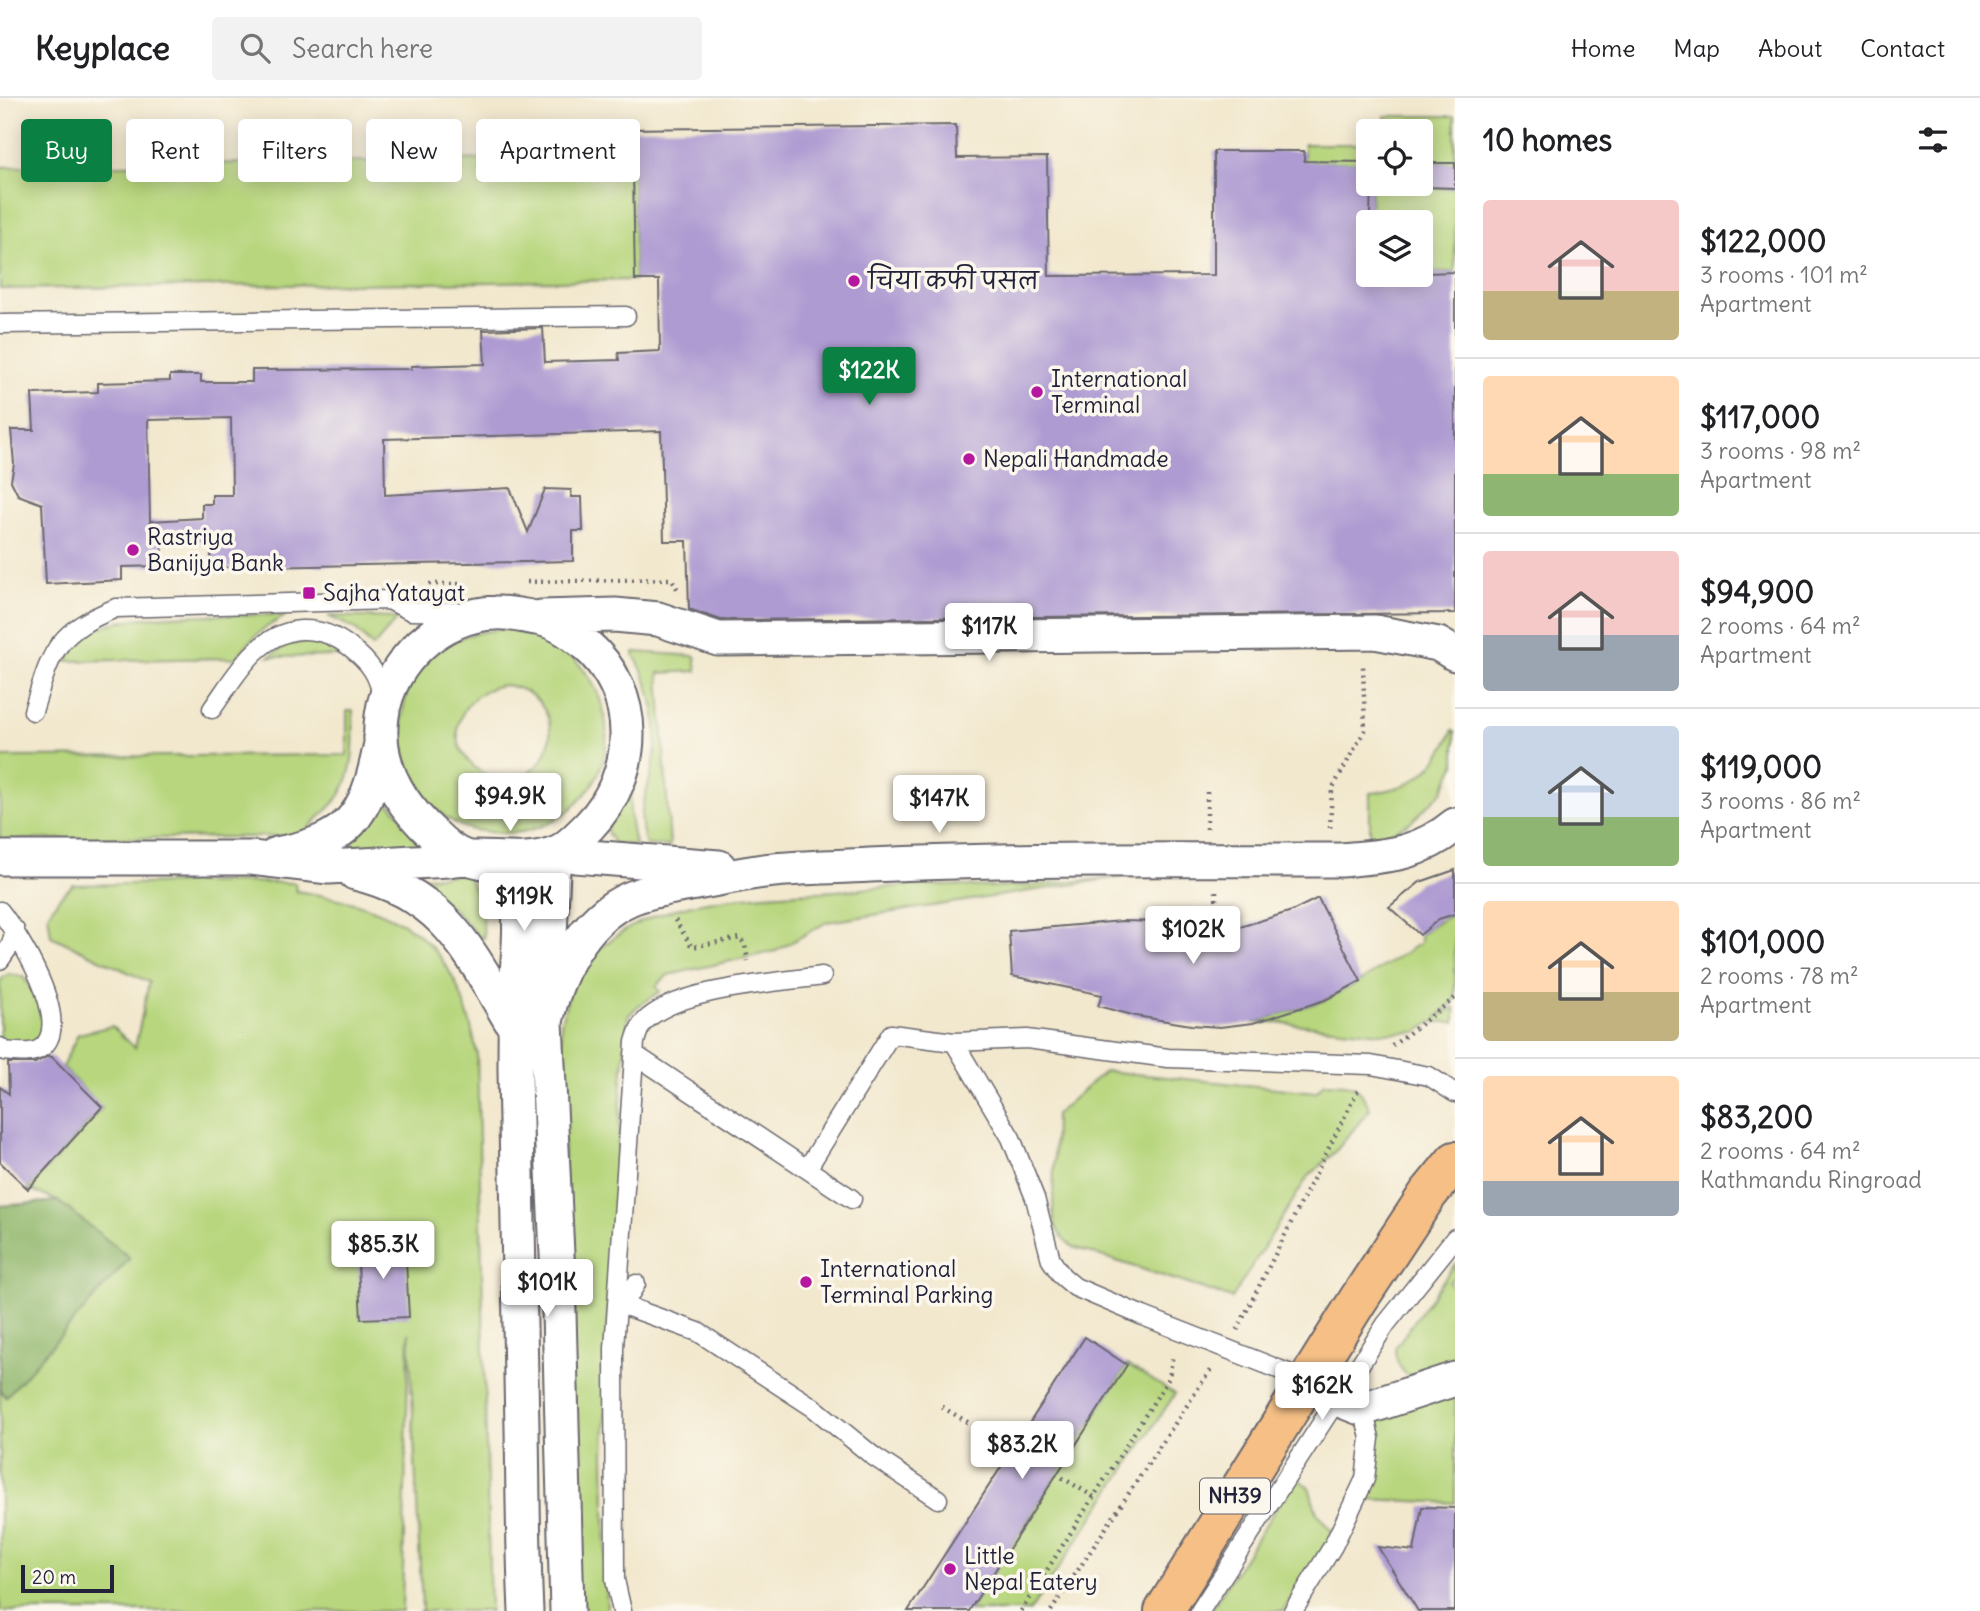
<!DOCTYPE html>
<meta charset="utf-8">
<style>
:root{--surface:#fff;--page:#f2f2f2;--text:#202124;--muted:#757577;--line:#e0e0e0;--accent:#0b8043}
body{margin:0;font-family:Delius,"Playpen Sans Deva",sans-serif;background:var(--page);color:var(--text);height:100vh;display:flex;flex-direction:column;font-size:26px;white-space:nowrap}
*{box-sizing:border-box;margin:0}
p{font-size:23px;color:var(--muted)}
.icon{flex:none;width:38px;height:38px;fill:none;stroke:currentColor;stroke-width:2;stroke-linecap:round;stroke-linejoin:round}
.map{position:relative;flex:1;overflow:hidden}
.sheet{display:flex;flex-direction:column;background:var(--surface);width:525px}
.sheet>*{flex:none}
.guide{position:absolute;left:21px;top:21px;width:665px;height:63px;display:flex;gap:14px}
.buttons{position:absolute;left:1356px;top:21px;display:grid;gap:14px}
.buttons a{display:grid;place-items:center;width:77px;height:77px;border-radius:7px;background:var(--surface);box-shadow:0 4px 18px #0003;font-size:35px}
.scale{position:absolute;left:21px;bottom:18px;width:93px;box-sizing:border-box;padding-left:7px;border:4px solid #22223b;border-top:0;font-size:19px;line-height:24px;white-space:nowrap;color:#22223b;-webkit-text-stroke:5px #fbf7ec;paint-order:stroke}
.price{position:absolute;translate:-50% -60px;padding:0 16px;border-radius:7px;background:#fff;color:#222;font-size:23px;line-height:46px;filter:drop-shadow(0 2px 4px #0008)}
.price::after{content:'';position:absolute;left:50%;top:42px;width:21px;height:16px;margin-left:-10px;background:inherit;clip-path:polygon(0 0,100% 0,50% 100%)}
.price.current{background:var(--accent);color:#fff}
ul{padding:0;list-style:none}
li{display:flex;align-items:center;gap:21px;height:175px;padding:0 28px}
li+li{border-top:2px solid var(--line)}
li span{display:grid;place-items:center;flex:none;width:196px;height:140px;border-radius:7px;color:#555}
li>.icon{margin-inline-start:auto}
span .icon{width:84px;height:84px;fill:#fffc;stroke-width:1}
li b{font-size:30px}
h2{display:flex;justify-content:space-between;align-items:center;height:84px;padding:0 28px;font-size:30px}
.chip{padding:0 24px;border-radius:7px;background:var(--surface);box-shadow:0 4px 18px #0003;font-size:24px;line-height:63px}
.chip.current{background:var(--accent);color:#fff}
header{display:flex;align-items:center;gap:42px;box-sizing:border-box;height:98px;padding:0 35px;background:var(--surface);border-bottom:2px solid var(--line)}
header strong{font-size:33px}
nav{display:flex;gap:38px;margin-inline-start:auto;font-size:24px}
.search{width:490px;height:63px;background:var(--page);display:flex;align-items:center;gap:18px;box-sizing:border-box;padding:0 24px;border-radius:7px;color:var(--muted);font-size:26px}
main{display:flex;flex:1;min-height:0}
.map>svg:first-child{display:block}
</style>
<header>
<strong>Keyplace</strong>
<div class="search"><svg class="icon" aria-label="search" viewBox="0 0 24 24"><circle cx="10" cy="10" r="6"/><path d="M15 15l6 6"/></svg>Search here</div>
<nav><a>Home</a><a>Map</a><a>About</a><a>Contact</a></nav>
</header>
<main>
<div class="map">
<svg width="1455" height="1513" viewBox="0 0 1455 1513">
<rect width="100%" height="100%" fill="#fbf7ec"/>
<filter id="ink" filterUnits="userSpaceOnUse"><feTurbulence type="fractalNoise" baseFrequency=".0143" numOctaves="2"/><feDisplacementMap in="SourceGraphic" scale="14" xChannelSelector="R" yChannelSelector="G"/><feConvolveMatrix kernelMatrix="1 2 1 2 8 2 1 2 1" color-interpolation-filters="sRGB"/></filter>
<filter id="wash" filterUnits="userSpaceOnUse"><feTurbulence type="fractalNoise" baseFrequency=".00686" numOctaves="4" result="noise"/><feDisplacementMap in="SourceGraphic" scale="28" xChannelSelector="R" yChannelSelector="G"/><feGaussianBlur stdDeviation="1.57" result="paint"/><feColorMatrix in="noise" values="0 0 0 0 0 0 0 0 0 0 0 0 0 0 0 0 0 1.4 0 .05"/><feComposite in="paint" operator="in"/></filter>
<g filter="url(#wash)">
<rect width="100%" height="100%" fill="#f2e8ce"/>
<path fill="#b7d67d" stroke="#6c7c5c" stroke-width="2" fill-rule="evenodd" d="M1385,18H1455V65H1421V46H1425V34L1385,33Z
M1304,46H1368V64H1323L1305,176Z
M625,59L626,71H633L635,182L0,191V69Z
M1371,89L1455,90V174H1421V124H1371Z
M282,517L285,518C280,522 275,523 270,527C256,535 246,548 236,560L66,563C74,552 83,539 95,532C129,512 239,518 282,517Z
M328,518L398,520L373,549L354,530Z
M511,531C533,538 555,544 573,560C610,595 619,655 586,695C566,720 536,736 503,735C487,734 471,733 457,726C394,693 380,594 440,550C460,536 487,532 511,531ZM506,587C571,598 560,683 502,680C488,680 475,672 466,660C443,628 471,589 506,587Z
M307,544L317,545L345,558L269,559L289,546Z
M634,554L695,558L697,573L659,575L670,748L646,747C636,714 645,703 652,673C662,634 654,591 634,557Z
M628,570C640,596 647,621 644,650C643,667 634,681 631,698C628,713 632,732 635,747L614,745L607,734L626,572Z
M347,613H353C354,645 356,679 334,705C324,716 311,724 304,738L0,742V659L347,657Z
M1453,632L1455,633V668L1442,694L1411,724L1392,734L1370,739V695C1413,691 1436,672 1453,632Z
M383,699L432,750L338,753Z
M467,776L481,805L484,840L479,839L456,813L411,780Z
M1122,779L827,824L776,853L668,877L656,888L660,894L638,908L628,918L622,982L608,1231L604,1358L607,1513H574L561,924C567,904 571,882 585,866C640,800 740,798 818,794C854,792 889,788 925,787C950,787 975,789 1000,789C1040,788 1081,782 1122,779Z
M245,784L295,785L296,793C406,810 456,841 477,956L490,1513H420L422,1511L409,1234L402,1513H0V1292L6,1299L58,1103L28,1091L102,1010L62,969L78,936L112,928L135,950L149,884L51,838L48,816L60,799L73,787Z
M1455,816V902L1436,920L1455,909V924H1432L1417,934L1381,935L1272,924L1253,925L1325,902L1361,883L1420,845V837C1431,827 1441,821 1455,816Z
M9,876L23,879C35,892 51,925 39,942C36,946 29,948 24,950L1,942L0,938V884L3,879Z
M1105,973L1316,994L1324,985C1353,986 1357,984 1370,1011L1335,1054L1307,1080L1232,1200L1073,1149C1059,1139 1055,1130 1053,1113L1055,1017Z
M1455,1166V1179L1449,1184L1455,1192V1272L1411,1281C1401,1273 1395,1264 1395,1250Z
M1127,1267L1175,1296L1030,1513H969Z
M1455,1291V1405L1365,1401L1372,1364L1369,1313Z
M1296,1379L1309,1389L1317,1415L1334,1436L1283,1513H1210Z"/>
<path fill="#91b76c" stroke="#5a6c54" stroke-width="2" d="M58,1103L130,1160L6,1299L0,1292V1108Z"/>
<g id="blocks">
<path fill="#ae9bd2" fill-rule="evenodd" d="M956,27L957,60L1047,59L1049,178L1214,177V53H1304V63L1368,64V86H1371L1368,177L1455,174V515L721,522L689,511L687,443H664L661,333L384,341L385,397L510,390L528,434L545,391L571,392V399H582L583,433H573V463L211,470V445H162L163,468L122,469V482L46,486L42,406L18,397L11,383L14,366L11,332H34L32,296L98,294V285L170,283V277H201V284H252V272L411,271V268L485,266L483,232L543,230L545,264L619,262L618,255L660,253L659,182H635L633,71H625V31ZM231,320L232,397H212V406H202V420L150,423L148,322Z
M1421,65H1455V90L1421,89Z
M1455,772V816L1439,821L1420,837L1389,809L1420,784Z
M1318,800L1361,883L1325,902L1253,925L1220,929L1191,927L1136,918L1098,908L1102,897L1012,878L1009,833L1122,823L1162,824L1189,829L1217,831L1243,828L1266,821L1292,813Z
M48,958L52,959L102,1009L28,1091L0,1064V989L9,996L8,965H35Z
M405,1145L409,1219L361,1221L357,1148Z
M1085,1239L1127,1267L969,1513H908Z
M1422,1409L1455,1410V1513H1418L1378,1449L1414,1453Z"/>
</g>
</g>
<g filter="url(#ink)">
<use href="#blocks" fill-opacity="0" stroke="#6b676e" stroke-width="2"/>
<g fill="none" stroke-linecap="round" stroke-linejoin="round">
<defs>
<path id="lane" d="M0,226L626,218
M212,611C235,579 257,535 301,532C319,531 336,538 350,549C369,564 380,577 382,602
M33,613C52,553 54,535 116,510L389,502L411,513L463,514
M0,813C17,835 75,926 41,950C32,957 15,954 4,953L0,949
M0,862L11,846L15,832
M954,944L1011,1040L1035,1100L1051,1162L1062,1178L1075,1189L1143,1218L1306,1282
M634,956L852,1101
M807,1071L891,936L954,944L1027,941L1168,960L1371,967L1429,978L1455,995
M636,1186L623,1207L698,1234L814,1310L873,1358L938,1401
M622,1513L615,1482L614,1250L635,944C637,937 639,929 644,924C677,890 774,885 822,878
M1200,1513L1386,1226L1455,1140
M1293,1513L1333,1448L1365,1381L1370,1340L1363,1311"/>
<path id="street" d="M541,519L615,517L658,521L718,541L1375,534L1438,546L1455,556
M558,754L553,772L546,924L558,1177L567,1513
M558,754L575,758L719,769
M277,756C349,742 366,720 380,650
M0,760H251L329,769L448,762C484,755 523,769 558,754C569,749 580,737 589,728C639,676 642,594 584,545C571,534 553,522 536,520C523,518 509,514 496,515C441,516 389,563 382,618C375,666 399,705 433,736C442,745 453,755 465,759C476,764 493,764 503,770C512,777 517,796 518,806C522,830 518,854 517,878C515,910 515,941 515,973C518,1092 520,1211 522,1330C523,1391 523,1452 526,1513
M355,775C448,797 470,856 515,930
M546,924C555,878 583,821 629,801C650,792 674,789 696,785C722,781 748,774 774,772C806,769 838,769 870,767C1027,760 1184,762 1341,762C1386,758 1419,757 1455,727
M1306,1282L1337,1301L1363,1311L1455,1281"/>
<path id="highway" d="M1164,1513L1358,1202L1428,1096L1455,1063"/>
</defs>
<use href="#lane" stroke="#6b676e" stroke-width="21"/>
<use href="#street" stroke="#6b676e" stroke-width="37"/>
<use href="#highway" stroke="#6b676e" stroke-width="42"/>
<path stroke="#6b676e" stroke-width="4.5" stroke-dasharray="2 5" stroke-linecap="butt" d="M527,484L672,481L679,494
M429,486H466
M1330,730L1332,691L1365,632L1363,566
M1207,731V692
M1216,793L1217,831
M675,822L692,849L740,840L745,847L748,863
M1392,948L1455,900
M1237,1232L1359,990
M942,1309L1013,1351
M1056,1376L1094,1399
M1021,1513L1169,1280L1173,1256
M1051,1513L1213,1268"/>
<use href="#lane" stroke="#fff" stroke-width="18"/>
<use href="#street" stroke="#fff" stroke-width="33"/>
<use href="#highway" stroke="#f5bf86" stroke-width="38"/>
</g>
</g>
<g fill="#b5179e" stroke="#fbf7ec" stroke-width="2.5">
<circle cx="854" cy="183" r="7"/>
<circle cx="1037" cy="294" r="7"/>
<circle cx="969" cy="361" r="7"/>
<circle cx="133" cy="452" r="7"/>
<rect x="302" y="488" width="14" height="14" rx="3.5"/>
<circle cx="806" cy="1184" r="7"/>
<circle cx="950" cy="1471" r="7"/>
</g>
<g text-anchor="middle" stroke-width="7" stroke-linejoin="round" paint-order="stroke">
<rect fill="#fbf7ec" stroke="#636270" stroke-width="2" x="1200" y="1380.5" width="70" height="35" rx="5"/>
<g font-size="21" font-weight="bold" fill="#22223b">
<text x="1235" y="1405">NH39</text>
</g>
<g font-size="23" fill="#22223b" stroke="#fbf7ec" text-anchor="start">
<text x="868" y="191">चिया कफी पसल</text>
<text x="1051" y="289">International<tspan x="1051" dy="26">Terminal</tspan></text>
<text x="983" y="369">Nepali Handmade</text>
<text x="147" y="447">Rastriya<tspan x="147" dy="26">Banijya Bank</tspan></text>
<text x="323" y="503">Sajha Yatayat</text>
<text x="820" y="1179">International<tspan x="820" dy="26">Terminal Parking</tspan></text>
<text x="964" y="1466">Little<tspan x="964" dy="26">Nepal Eatery</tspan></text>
</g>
</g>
</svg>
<div class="buttons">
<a><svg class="icon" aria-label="locate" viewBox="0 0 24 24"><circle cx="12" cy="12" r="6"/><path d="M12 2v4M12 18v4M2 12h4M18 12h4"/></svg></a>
<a><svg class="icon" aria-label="layers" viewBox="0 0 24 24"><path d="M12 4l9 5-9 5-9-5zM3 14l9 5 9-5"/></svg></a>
</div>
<div class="scale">20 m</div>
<b class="price current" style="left:869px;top:309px">$122K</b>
<b class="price" style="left:989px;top:565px">$117K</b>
<b class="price" style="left:510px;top:735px">$94.9K</b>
<b class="price" style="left:939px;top:737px">$147K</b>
<b class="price" style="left:524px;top:835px">$119K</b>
<b class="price" style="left:1193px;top:868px">$102K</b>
<b class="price" style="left:383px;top:1183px">$85.3K</b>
<b class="price" style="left:547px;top:1221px">$101K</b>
<b class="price" style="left:1322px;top:1324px">$162K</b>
<b class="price" style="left:1022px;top:1383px">$83.2K</b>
<div class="guide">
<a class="chip current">Buy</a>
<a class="chip">Rent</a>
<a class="chip">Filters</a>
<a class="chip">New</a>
<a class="chip">Apartment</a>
</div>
</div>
<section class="sheet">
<h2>10 homes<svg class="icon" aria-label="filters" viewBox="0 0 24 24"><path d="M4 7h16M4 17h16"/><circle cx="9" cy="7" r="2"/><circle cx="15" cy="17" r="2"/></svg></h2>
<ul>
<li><span style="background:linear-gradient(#f6c9c9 65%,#c2b280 0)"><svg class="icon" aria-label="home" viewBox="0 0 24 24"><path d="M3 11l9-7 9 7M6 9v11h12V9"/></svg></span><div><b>$122,000</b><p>3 rooms · 101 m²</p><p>Apartment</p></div></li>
<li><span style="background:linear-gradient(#ffd9b3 70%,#8fb573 0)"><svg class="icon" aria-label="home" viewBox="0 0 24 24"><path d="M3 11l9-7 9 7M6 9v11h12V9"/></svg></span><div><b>$117,000</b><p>3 rooms · 98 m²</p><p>Apartment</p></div></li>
<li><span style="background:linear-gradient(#f6c9c9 60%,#9aa5b1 0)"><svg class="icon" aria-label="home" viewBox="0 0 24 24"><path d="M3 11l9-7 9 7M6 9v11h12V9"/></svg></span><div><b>$94,900</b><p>2 rooms · 64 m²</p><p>Apartment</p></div></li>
<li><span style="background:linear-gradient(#c9d6e8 65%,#8fb573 0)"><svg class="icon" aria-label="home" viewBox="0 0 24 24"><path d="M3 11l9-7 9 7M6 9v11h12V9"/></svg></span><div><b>$119,000</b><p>3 rooms · 86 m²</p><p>Apartment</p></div></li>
<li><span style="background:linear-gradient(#ffd9b3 65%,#c2b280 0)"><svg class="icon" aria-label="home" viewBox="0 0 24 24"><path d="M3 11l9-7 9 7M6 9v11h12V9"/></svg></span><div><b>$101,000</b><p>2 rooms · 78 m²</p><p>Apartment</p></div></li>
<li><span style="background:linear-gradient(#ffd9b3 75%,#9aa5b1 0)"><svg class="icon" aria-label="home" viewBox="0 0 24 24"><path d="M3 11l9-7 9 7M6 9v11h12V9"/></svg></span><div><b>$83,200</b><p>2 rooms · 64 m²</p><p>Kathmandu Ringroad</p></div></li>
</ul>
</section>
</main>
